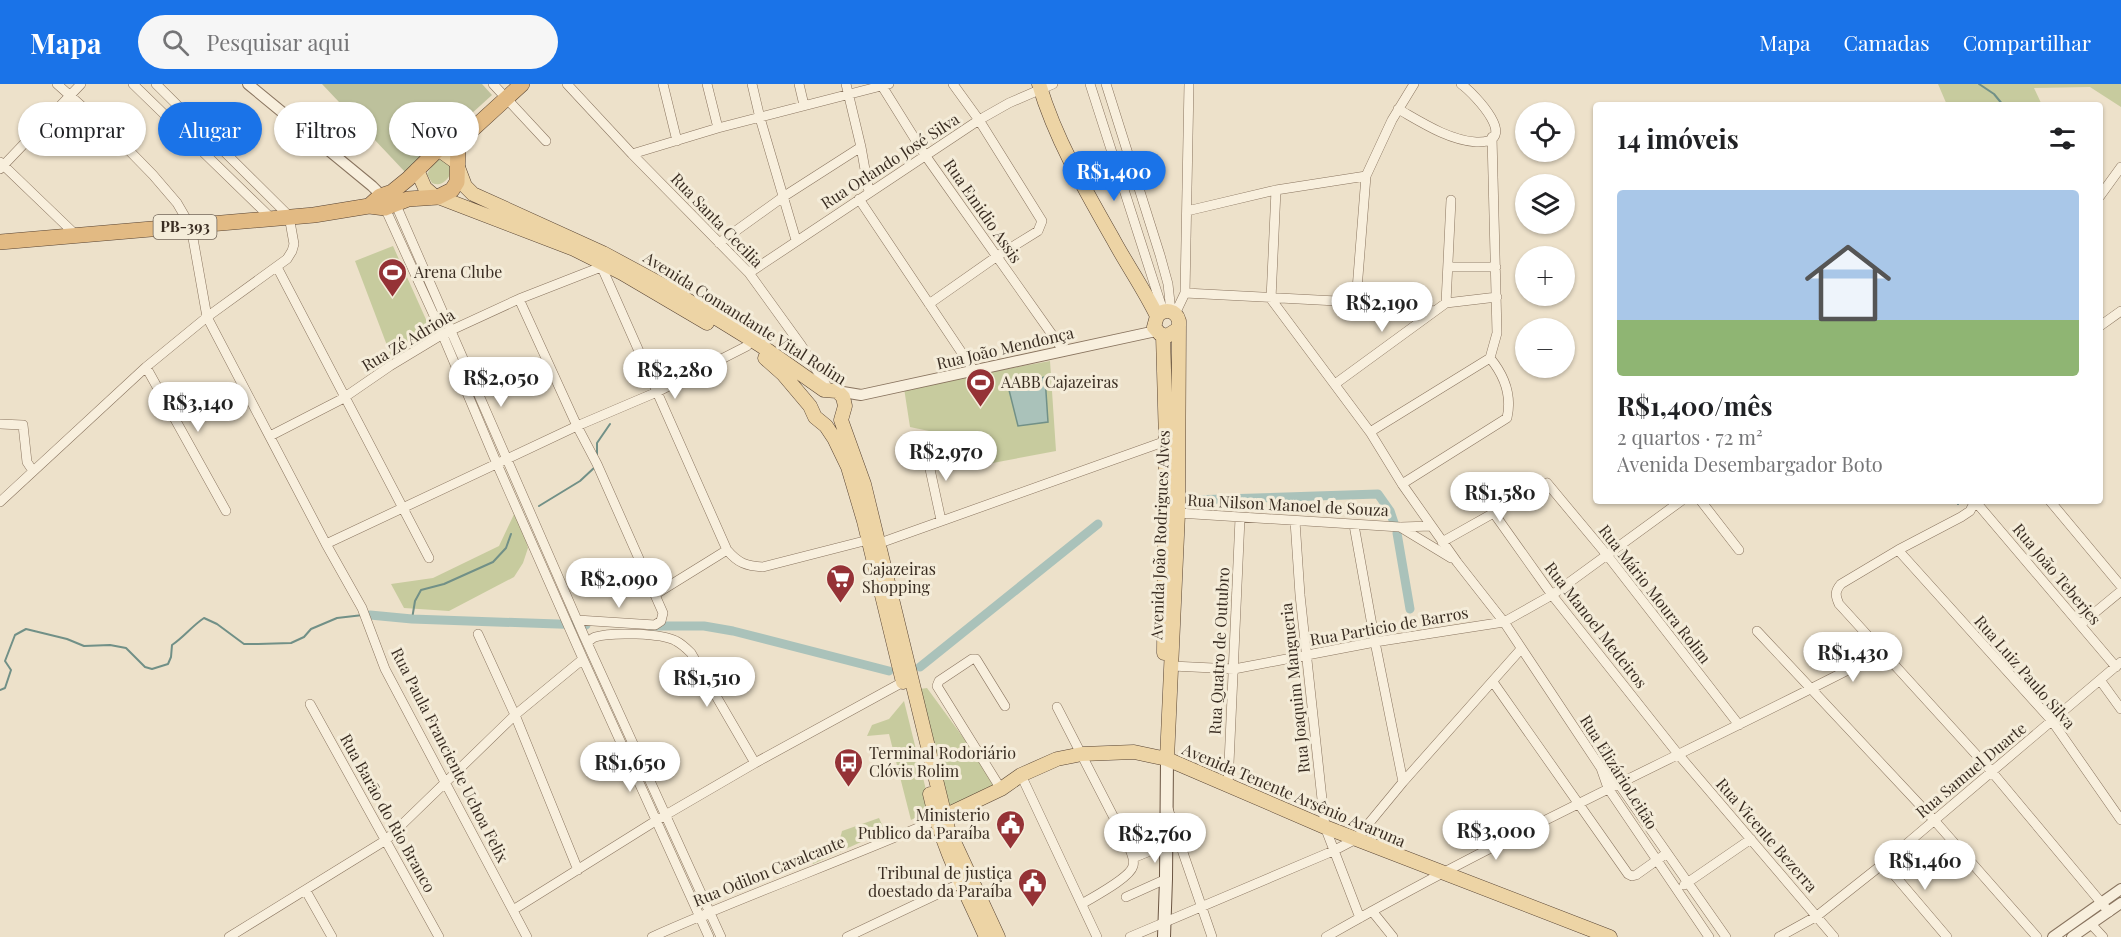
<!DOCTYPE html>
<html lang="pt">
<meta charset="utf-8">
<style>
:root{--surface:#fff;--page:#f6f6f6;--text:#202124;--muted:#757577;--accent:#1a73e8}
body{margin:0;font-family:"Playfair Display",serif;background:var(--page);color:var(--text);height:100vh;display:flex;flex-direction:column;font-size:22px;white-space:nowrap}
*{box-sizing:border-box;margin:0}
p{font-size:20px;color:var(--muted)}
.icon{flex:none;width:33px;height:33px;fill:none;stroke:currentColor;stroke-width:2;stroke-linecap:round;stroke-linejoin:round}
.map{position:relative;flex:1;overflow:hidden}
.details{position:absolute;left:1593px;top:18px;width:510px;height:402px;display:flex;flex-direction:column;background:var(--surface);border-radius:6px;box-shadow:0 2px 4px #0004}
.details>*{flex:none}
.guide{position:absolute;left:18px;top:18px;width:570px;height:54px;display:flex;gap:12px}
.controls{position:absolute;left:1515px;top:18px;display:grid;gap:12px}
.controls a{display:grid;place-items:center;width:60px;height:60px;border-radius:50%;background:var(--surface);box-shadow:0 2px 4px #0004;font-size:30px}
.price{position:absolute;translate:-50% -51px;padding:0 14px;border-radius:21px;background:#fff;color:#222;font-size:20px;line-height:39px;filter:drop-shadow(0 2px 3px #0008)}
.price::after{content:'';position:absolute;left:50%;top:36px;width:18px;height:14px;margin-left:-9px;background:inherit;clip-path:polygon(0 0,100% 0,50% 100%)}
.price.current{background:var(--accent);color:#fff}
ul{padding:0;list-style:none}
li{display:grid;align-content:center;gap:12px;height:318px;padding:0 24px}
li span{display:grid;place-items:center;height:186px;border-radius:6px;color:#555}
li>.icon{margin-inline-start:auto}
span .icon{width:108px;height:108px;fill:#fffc;stroke-width:1}
li b{font-size:26px}
h2{display:flex;justify-content:space-between;align-items:center;height:72px;padding:0 24px;font-size:26px}
.tag{padding:0 21px;border-radius:27px;background:var(--surface);box-shadow:0 2px 4px #0004;font-size:21px;line-height:54px}
.tag.current{background:var(--accent);color:#fff}
header{display:flex;align-items:center;gap:36px;box-sizing:border-box;height:84px;padding:0 30px;background:var(--accent);color:#fff}
header strong{font-size:28px}
nav{display:flex;gap:33px;margin-inline-start:auto;font-size:21px}
.search{width:420px;height:54px;background:var(--page);display:flex;align-items:center;gap:15px;box-sizing:border-box;padding:0 21px;border-radius:33px;color:var(--muted);font-size:22px}
.map>svg:first-child{display:block}
</style>
<header>
<strong>Mapa</strong>
<div class="search"><svg class="icon" aria-label="search" viewBox="0 0 24 24"><circle cx="10" cy="10" r="6"/><path d="M15 15l6 6"/></svg>Pesquisar aqui</div>
<nav><a>Mapa</a><a>Camadas</a><a>Compartilhar</a></nav>
</header>
<div class="map">
<svg width="2121" height="853" viewBox="0 0 2121 853">
<rect width="100%" height="100%" fill="#ede1ca"/>
<path fill="#c7cb9e" d="M1938,0H2121V23L2090,3L2034,4L2042,21H1947Z
M442,74L450,76L452,88C447,96 442,103 432,99L427,90L434,79Z
M393,162L433,251L391,272L355,177Z
M1050,277L1056,367L982,381L972,356L910,343L904,304Z
M517,424L528,464L523,479L514,493L449,527L404,524L391,500L433,494L499,462Z
M927,604L998,701L949,724L920,605Z
M904,617L931,726L911,736L889,650L867,652L872,641L889,635Z
M879,734L885,747L813,780L811,773C825,767 839,764 842,747Z"/>
<path fill="#bdc19c" d="M322,0H482L492,11L406,89Z"/>
<path fill="#aac2ba" stroke="#719087" stroke-width="1.5" d="M1045,293L1048,338L1018,342L1008,302Z"/>
<g fill="none" stroke-linecap="round" stroke-linejoin="round">
<path stroke="#719087" stroke-width="2" d="M1979,0L1994,10L2003,21
M597,372V359L610,340
M1958,420L1959,417
M539,422L580,397L595,383
M412,535L415,517L421,506L444,500L493,478L506,464L511,450
M0,606L5,604L11,586L5,577L15,551L26,545L67,555L84,562L110,561L126,564L145,583L152,585L168,580L171,573L172,561C184,553 192,542 204,534L217,540L244,560H258L291,559L304,553L311,545L337,534L363,531"/>
<path stroke="#aac2ba" stroke-width="9" d="M1191,416L1378,410L1390,427L1395,442
M1397,449L1410,525
M370,531L412,535L586,541
M651,542H704L733,547L889,587
M920,583L1098,440"/>
<defs>
<path id="minor" d="M57,0L113,50L153,91L177,119L191,143L207,233L326,460L362,524L385,585L527,853
M133,0L271,134
M493,0L546,57
M567,0L632,70L749,189L801,261L829,306
M663,0L677,57
M707,0L718,44
M752,0L760,34L796,156
M799,0L804,21
M846,0L861,63L869,108
M1090,0L1163,227
M1106,0L1160,171L1168,200L1171,228
M882,2L925,71L1063,266
M1398,25C1421,38 1448,56 1476,58C1522,60 1475,10 1461,0
M632,70L718,44L889,0
M0,78L77,152
M0,85L81,0
M2100,112L2121,83
M859,115L974,287
M396,121L584,552L721,853
M385,124L441,247L497,380L583,575L709,853
M1187,127L1276,106L1366,92
M719,159L783,113L861,63
M599,177L727,466C738,479 746,482 763,483L868,456
M277,183L429,474
M1448,183H1496
M749,189L979,36L1009,19L1053,0
M1185,209L1356,218L1435,227
M519,215L577,342L597,380L663,529L661,537L655,541L577,536
M1271,215L1370,348L1402,400L1457,478L1504,538L1601,684L1608,704L1709,853
M1271,215L1276,106
M1356,218L1366,92L1392,36L1414,0
M1446,219L1451,116
M929,220L996,173L1038,147L1042,137L979,36L953,0
M1175,230L1185,209L1189,0
M2100,242L2121,227
M1490,274L1497,249L1492,53
M146,283L226,427
M1335,300L1446,219L1497,213
M0,340L23,341L27,378L33,387
M1370,348L1490,274
M270,352L342,315L390,282L443,250L519,215L601,183
M1402,400L1507,334C1512,312 1504,291 1490,274
M1701,417L1739,466
M1975,417L1970,427L1961,433L1898,466L1841,500C1835,507 1835,511 1839,520L1992,688L2109,828
M1975,417L2116,583
M2050,417L2121,502
M0,418L146,283L207,233L287,175L292,167L294,160L289,132L156,0
M1493,428L1552,511L1678,670L1834,853
M1178,429L1400,443L1451,474
M941,436L925,362C930,352 938,355 947,356
M1295,437L1300,511L1325,743L1360,834
M1354,441L1375,558L1403,698
M1401,443L1431,442
M1442,458L1547,399L1607,471L1739,641
M880,459L1166,357
M326,460L577,342L657,308L747,262
M1898,466L2052,637L2121,736
M656,510L727,466
M2081,540L2121,507
M1757,547L1934,736L2037,853
M478,550L515,631L578,786
M587,558C590,557 592,554 595,553C611,548 662,549 676,557C682,560 686,564 691,569L755,679
M1172,582L1234,585L1375,558L1504,538L1552,511L1681,417
M2100,596L2121,625
M1493,598L1628,790L1632,792L1636,791L1667,769
M310,620L439,853
M1057,623L1129,763C1131,768 1135,776 1133,782C1130,794 1093,813 1082,820
M1603,686L1618,699L1726,853
M1021,691L1097,853
M1228,702L1240,434
M1001,705L937,602L939,597L972,575H976L1005,622
M1168,725L1212,853
M1133,774L1167,760
M1884,779L1947,853
M1684,801L1751,755
M306,807L332,853
M1126,813L1166,795
M513,826L657,736L755,679L903,598
M1372,827L1393,853
M2091,840L2103,853
M229,853L386,756L515,631L583,575
M652,853C746,811 842,777 936,736
M847,853L961,799
M1130,853L1333,767L1356,755L1403,698L1521,565
M1326,853C1507,749 1698,664 1883,568
M1779,853L1817,832L1884,779L2121,578"/>
<path id="tertiary" d="M248,0L372,102L377,107L382,118
M837,307L861,311L1156,247
M2053,853L2121,805
M2072,853L2121,819"/>
<path id="secondary" d="M1164,853L1166,795L1167,675"/>
<path id="primary" d="M1039,0C1055,54 1085,106 1113,155C1127,181 1144,205 1157,232
M438,65L456,78L465,102L473,110L603,169L666,203L760,261L824,306L837,307L843,313L845,322L841,336L864,400L948,745L998,853
M417,86L425,104L433,111L574,165L622,189L707,239
M1163,251L1166,357L1164,569
M765,274L783,290L810,322L815,333L826,342L834,354L848,383L864,437L903,598
M1167,675L1178,429L1179,237C1176,226 1165,224 1157,232L1154,243L1160,250L1167,252L1178,245
M930,710C941,761 965,806 986,853
M938,735L1001,705L1021,691L1057,675L1082,670L1134,668L1167,675L1325,743L1610,853"/>
<path id="trunk" d="M369,122L380,112L392,108L408,95L466,38
M0,158L314,131L369,122L385,124L408,115L438,113L452,106L457,98L458,62L463,54L522,0"/>
</defs>
<use href="#minor" stroke="#89745f" stroke-width="10"/>
<use href="#tertiary" stroke="#89745f" stroke-width="12"/>
<use href="#secondary" stroke="#6b5542" stroke-width="14"/>
<use href="#primary" stroke="#574333" stroke-width="15"/>
<use href="#trunk" stroke="#574333" stroke-width="16"/>
<use href="#minor" stroke="#f8efdd" stroke-width="9"/>
<use href="#tertiary" stroke="#f8efdd" stroke-width="10"/>
<use href="#secondary" stroke="#f8efdd" stroke-width="12"/>
<use href="#primary" stroke="#edd4a5" stroke-width="14"/>
<use href="#trunk" stroke="#e2ba83" stroke-width="15"/>
</g>
<defs>
<symbol id="stadium-pin" viewBox="-11 -11 22 30"><path d="M0 17L-7.5 6A9.5 9.5 0 1 1 7.5 6Z" fill="#953236" stroke="#f4ecd9"/><path d="M0-5a6.5 5 0 1 0 0 10a6.5 5 0 1 0 0-10ZM-3.5-1.8h7v3.6h-7Z" fill="#fff"/></symbol>
<symbol id="supermarket-pin" viewBox="-11 -11 22 30"><path d="M0 17L-7.5 6A9.5 9.5 0 1 1 7.5 6Z" fill="#953236" stroke="#f4ecd9"/><path d="M-6-5.5h2.5l.6 2H6L4.5 2H-2.5L-4.4-4H-6ZM-1.5 3.2a1.3 1.3 0 1 0 .1 0ZM3 3.2a1.3 1.3 0 1 0 .1 0Z" fill="#fff"/></symbol>
<symbol id="bus-pin" viewBox="-11 -11 22 30"><path d="M0 17L-7.5 6A9.5 9.5 0 1 1 7.5 6Z" fill="#953236" stroke="#f4ecd9"/><path d="M-5-6H5V4H4V6H2V4H-2V6H-4V4H-5ZM-3.5-4V0h7V-4ZM-3.5 1.2v1.5H-2V1.2ZM2 1.2v1.5H3.5V1.2Z" fill="#fff"/></symbol>
<symbol id="civic-pin" viewBox="-11 -11 22 30"><path d="M0 17L-7.5 6A9.5 9.5 0 1 1 7.5 6Z" fill="#953236" stroke="#f4ecd9"/><path d="M-.6-6.5H3V-4.5H.6V-3L4-1V1h2V6H-6V1h2V-1L-.6-3ZM-1.2 2.5V6h2.4V2.5Z" fill="#fff"/></symbol>
</defs>
<g fill-rule="evenodd">
<use href="#stadium-pin" x="376" y="172" width="33" height="45"/>
<use href="#stadium-pin" x="964" y="282" width="33" height="45"/>
<use href="#supermarket-pin" x="824" y="478" width="33" height="45"/>
<use href="#bus-pin" x="832" y="662" width="33" height="45"/>
<use href="#civic-pin" x="994" y="724" width="33" height="45"/>
<use href="#civic-pin" x="1016" y="782" width="33" height="45"/>
</g>
<g text-anchor="middle" stroke-width="6" stroke-linejoin="round" paint-order="stroke">
<rect fill="#f4ecd9" stroke="#726659" stroke-width="1.5" x="153.5" y="131" width="63" height="24" rx="4.5"/>
<g font-size="15" font-weight="bold" fill="#3a2d22">
<text x="185" y="148">PB-393</text>
</g>
<g font-size="16" fill="#3a2d22" stroke="#f4ecd9">
<text transform="translate(890 77) rotate(-33)" y="6">Rua Orlando José Silva</text>
<text transform="translate(983 127) rotate(55)" y="6">Rua Emidio Assis</text>
<text transform="translate(717 136) rotate(46)" y="6">Rua Santa Cecilia</text>
<text transform="translate(745 234) rotate(32)" y="6">Avenida Comandante Vital Rolim</text>
<text transform="translate(408 256) rotate(-31)" y="6">Rua Zé Adriola</text>
<text transform="translate(1005 264) rotate(-13)" y="6">Rua João Mendonça</text>
<text transform="translate(1288 421) rotate(3)" y="6">Rua Nilson Manoel de Souza</text>
<text transform="translate(1160 451) rotate(-88)" y="6">Avenida João Rodrigues Alves</text>
<text transform="translate(2057 490) rotate(50)" y="6">Rua João Teberjes</text>
<text transform="translate(1655 510) rotate(52)" y="6">Rua Mário Moura Rolim</text>
<text transform="translate(1596 541) rotate(52)" y="6">Rua Manoel Medeiros</text>
<text transform="translate(1389 542) rotate(-10)" y="6">Rua Particio de Barros</text>
<text transform="translate(1219 567) rotate(-87)" y="6">Rua Quatro de Outubro</text>
<text transform="translate(2025 588) rotate(49)" y="6">Rua Luiz Paulo Silva</text>
<text transform="translate(1295 604) rotate(-96)" y="6">Rua Joaquim Mangueria</text>
<text transform="translate(450 671) rotate(63)" y="6">Rua Paula Franciente Uchoa Felix</text>
<text transform="translate(1971 686) rotate(-40)" y="6">Rua Samuel Duarte</text>
<text transform="translate(1619 688) rotate(58)" y="6">Rua ElizárioLeitão</text>
<text transform="translate(1294 711) rotate(23)" y="6">Avenida Tenente Arsênio Araruna</text>
<text transform="translate(388 729) rotate(61)" y="6">Rua Barāo do Rio Branco</text>
<text transform="translate(1767 751) rotate(49)" y="6">Rua Vicente Bezerra</text>
<text transform="translate(769 787) rotate(-22)" y="6">Rua Odilon Cavalcante</text>
</g>
<g font-size="16" fill="#3a2d22" stroke="#f4ecd9" text-anchor="start">
<text x="414" y="194">Arena Clube</text>
<text x="1001" y="304">AABB Cajazeiras</text>
<text x="862" y="491">Cajazeiras<tspan x="862" dy="18">Shopping</tspan></text>
<text x="869" y="675">Terminal Rodoriário<tspan x="869" dy="18">Clóvis Rolim</tspan></text>
<text x="990" y="737" text-anchor="end">Ministerio<tspan x="990" dy="18">Publico da Paraíba</tspan></text>
<text x="1012" y="795" text-anchor="end">Tribunal de justiça<tspan x="1012" dy="18">doestado da Paraíba</tspan></text>
</g>
</g>
</svg>
<div class="controls">
<a><svg class="icon" aria-label="locate" viewBox="0 0 24 24"><circle cx="12" cy="12" r="6"/><path d="M12 2v4M12 18v4M2 12h4M18 12h4"/></svg></a>
<a><svg class="icon" aria-label="layers" viewBox="0 0 24 24"><path d="M12 4l9 5-9 5-9-5zM3 14l9 5 9-5"/></svg></a>
<a>+</a>
<a>−</a>
</div>
<b class="price current" style="left:1114px;top:118px">R$1,400</b>
<b class="price" style="left:1382px;top:249px">R$2,190</b>
<b class="price" style="left:675px;top:316px">R$2,280</b>
<b class="price" style="left:501px;top:324px">R$2,050</b>
<b class="price" style="left:198px;top:349px">R$3,140</b>
<b class="price" style="left:946px;top:398px">R$2,970</b>
<b class="price" style="left:1500px;top:439px">R$1,580</b>
<b class="price" style="left:619px;top:525px">R$2,090</b>
<b class="price" style="left:1853px;top:599px">R$1,430</b>
<b class="price" style="left:707px;top:624px">R$1,510</b>
<b class="price" style="left:630px;top:709px">R$1,650</b>
<b class="price" style="left:1496px;top:777px">R$3,000</b>
<b class="price" style="left:1155px;top:780px">R$2,760</b>
<b class="price" style="left:1925px;top:807px">R$1,460</b>
<div class="guide">
<a class="tag">Comprar</a>
<a class="tag current">Alugar</a>
<a class="tag">Filtros</a>
<a class="tag">Novo</a>
</div>
<section class="details">
<h2>14 imóveis<svg class="icon" aria-label="filters" viewBox="0 0 24 24"><path d="M4 7h16M4 17h16"/><circle cx="9" cy="7" r="2"/><circle cx="15" cy="17" r="2"/></svg></h2>
<ul>
<li><span style="background:linear-gradient(#a9c7e8 70%,#8fb573 0)"><svg class="icon" aria-label="home" viewBox="0 0 24 24"><path d="M3 11l9-7 9 7M6 9v11h12V9"/></svg></span><div><b>R$1,400/mês</b><p>2 quartos · 72 m²</p><p>Avenida Desembargador Boto</p></div></li>
</ul>
</section>
</div>
